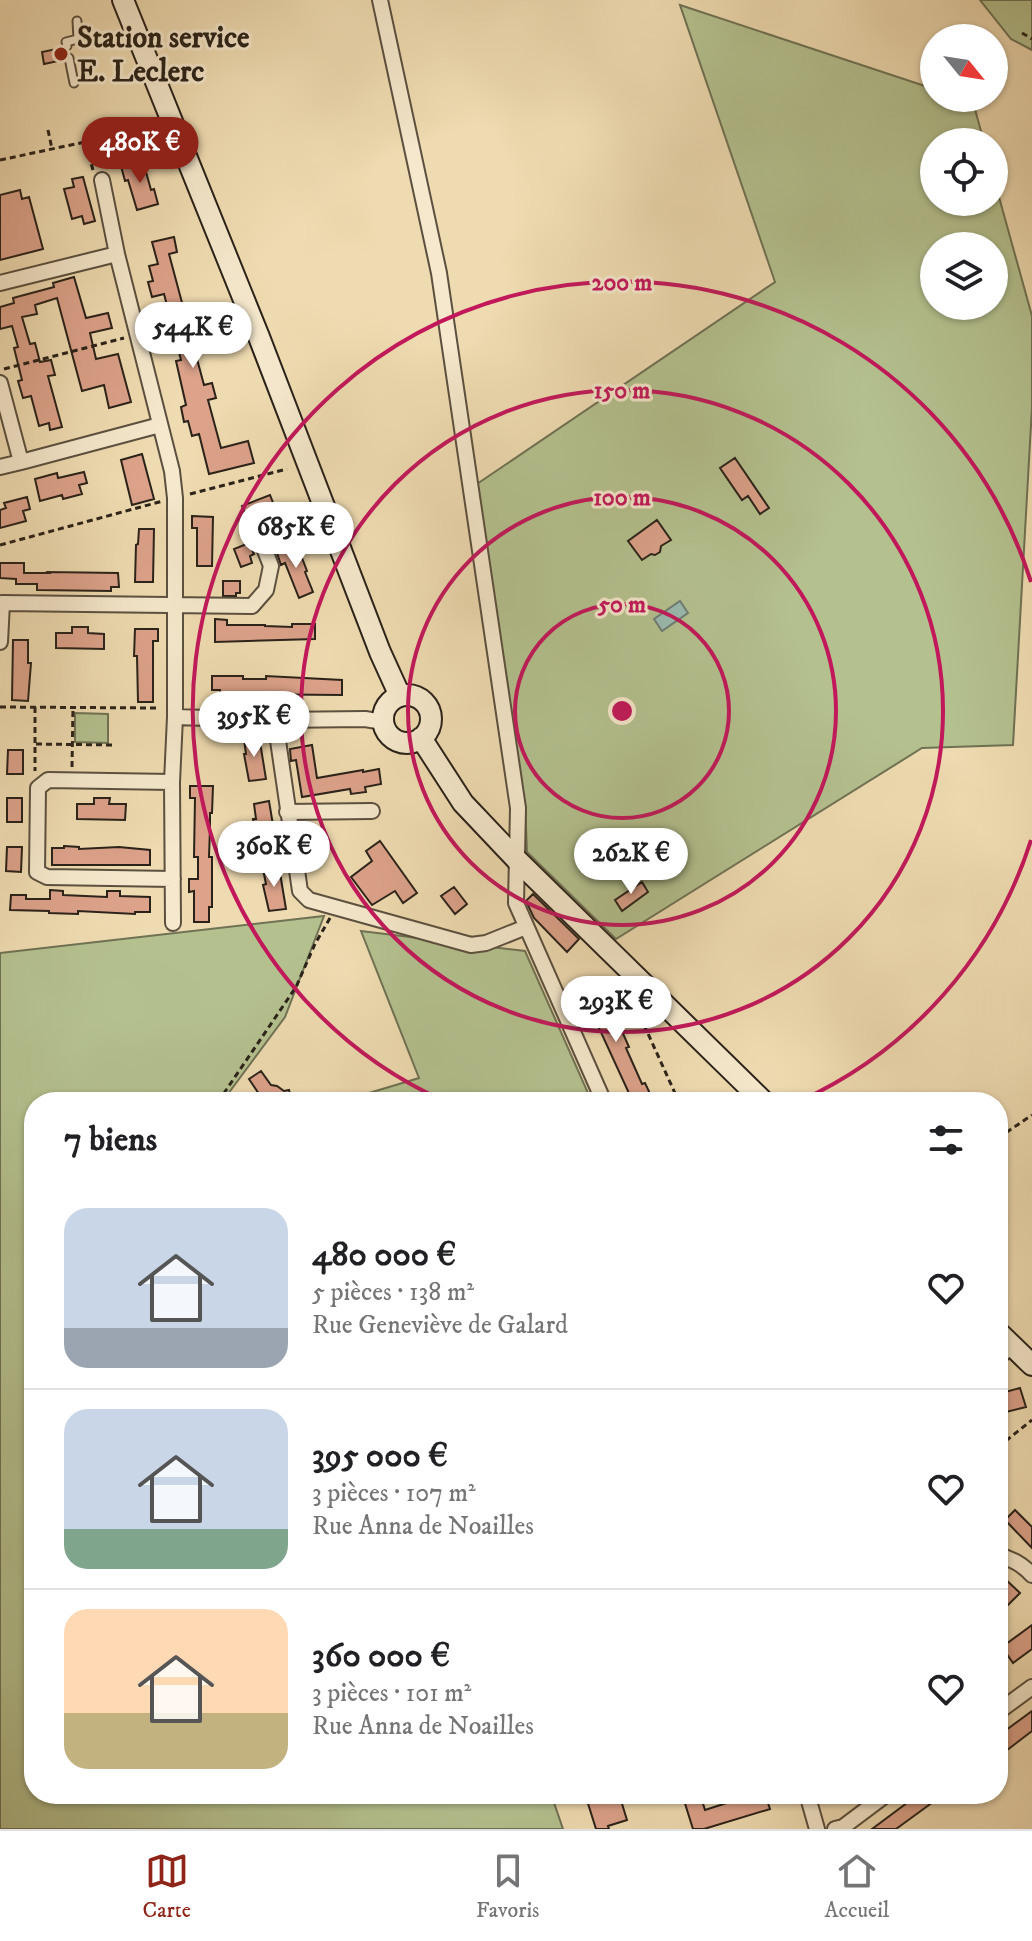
<!DOCTYPE html>
<html lang="fr">
<meta charset="utf-8">
<style>
:root{--surface:#fff;--page:#f6f6f6;--text:#202124;--muted:#757577;--line:#e0e0e0;--accent:#8f2418}
body{margin:0;font-family:"IM FELL DW Pica",serif;background:var(--page);color:var(--text);height:100vh;display:flex;flex-direction:column;font-size:30px;white-space:nowrap}
*{box-sizing:border-box;margin:0}
p{font-size:26px;color:var(--muted)}
.icon{flex:none;width:44px;height:44px;fill:none;stroke:currentColor;stroke-width:2;stroke-linecap:round;stroke-linejoin:round}
.map{position:relative;flex:1;overflow:hidden}
.sheet{position:absolute;left:24px;top:1092px;width:984px;height:712px;display:flex;flex-direction:column;background:var(--surface);border-radius:32px;box-shadow:0 2px 6px #0004}
.sheet>*{flex:none}
.needle{width:52px;rotate:120deg}
.fabs{position:absolute;left:920px;top:24px;display:grid;gap:16px}
.fabs a{display:grid;place-items:center;width:88px;height:88px;border-radius:50%;background:var(--surface);box-shadow:0 2px 6px #0004;font-size:40px}
.price{position:absolute;translate:-50% -68px;padding:0 18px;border-radius:28px;background:#fff;color:#222;font-size:26px;line-height:52px;filter:drop-shadow(0 2px 4px #0008)}
.price::after{content:'';position:absolute;left:50%;top:48px;width:24px;height:18px;margin-left:-12px;background:inherit;clip-path:polygon(0 0,100% 0,50% 100%)}
.price.current{background:var(--accent);color:#fff}
ul{padding:0;list-style:none}
li{display:flex;align-items:center;gap:24px;height:200px;padding:0 40px}
li+li{border-top:2px solid var(--line)}
li span{display:grid;place-items:center;flex:none;width:224px;height:160px;border-radius:24px;color:#555}
li>.icon{margin-inline-start:auto}
span .icon{width:96px;height:96px;fill:#fffc;stroke-width:1}
li b{font-size:34px}
h2{display:flex;justify-content:space-between;align-items:center;height:96px;padding:0 40px;font-size:34px}
.menu{display:flex;justify-content:space-around;align-items:center;height:112px;border-top:2px solid var(--line);background:var(--surface);font-size:22px;color:var(--muted)}
.menu a{display:grid;justify-items:center;gap:4px}
.menu .current{color:var(--accent)}
.map>svg:first-child{display:block}
</style>
<div class="map">
<svg width="1032" height="1829" viewBox="0 0 1032 1829">
<rect width="100%" height="100%" fill="#efdbb1"/>
<filter id="stains"><feTurbulence type="fractalNoise" baseFrequency=".0025" numOctaves="4"/><feColorMatrix values="0 0 0 0 .2 0 0 0 0 .09 0 0 0 0 .02 0 0 0 .5 -.17"/></filter>
<radialGradient id="worn" r=".72"><stop offset=".6" stop-color="#630" stop-opacity="0"/><stop offset="1" stop-color="#630" stop-opacity=".3"/></radialGradient>
<path fill="#b4c18f" stroke="#6f7254" stroke-width="2" fill-rule="evenodd" d="M980,0H1032V50L1011,39Z
M680,5L934,89V98H961L973,102L984,142H934V202H994V179L1032,316V407L1013,745L922,748L616,939L527,852L525,805L477,484L775,282ZM934,246H994V306H934Z
M75,713L108,714V743L75,742Z
M324,916L285,1017L222,1102H34V1794H551L563,1829H0V953Z
M361,931L525,951L592,1102H339L419,1078Z"/>
<path fill="#9abbb0" stroke="#6d7e74" stroke-width="2" d="M680,601L688,613L662,631L654,619Z"/>
<path fill="#dca28a" stroke="#2a2219" stroke-width="2" d="M61,48L66,52L63,55V60L44,64L42,52Z
M143,161L151,190L154,189L158,204L137,210L128,180L125,181L121,166Z
M83,177L95,221L84,224L82,216L72,219L64,189L74,187L72,179Z
M20,190L22,199L29,197L43,249L0,260V195Z
M174,237L177,252L169,254L204,385L212,383L216,398L208,400L221,448L248,441L254,463L209,474L199,434L192,436L188,421L184,422L181,407L186,405L176,361L181,360L164,294L152,297L148,282L153,281L149,266L158,264L152,242Z
M74,277L86,318L108,313L112,328L90,333L96,359L118,354L131,402L109,408L104,385L82,391L57,298L35,305L37,314L22,317L30,344L35,343L40,362L51,360L55,375L48,376L62,427L50,430L49,423L39,426L31,396L23,398L18,381L22,380L14,348L18,347L12,326L0,329V307L14,303L13,298L54,287L53,283Z
M142,454L154,499L132,505L121,460Z
M735,458L769,508L760,514L748,496L742,500L720,468Z
M84,472L87,483L79,485L82,494L63,499L62,495L40,501L35,479L57,473L58,478Z
M270,495L276,510L254,518L253,514L246,517L242,506Z
M27,497L30,509L23,511L26,521L0,528V510L6,508L4,503Z
M192,516L213,517L212,566H197V528H192Z
M657,520L671,540L661,546L660,552L655,555L651,554L642,560L628,541Z
M139,529H154L153,582H135L136,545L138,544Z
M249,543L254,554L250,556L252,563L241,567L234,549Z
M297,545L307,571L305,572L313,592L299,598L285,563L281,565L277,553Z
M0,563H24V573H49L48,572L118,573L119,587H111V591L37,590V584H16V579L0,578Z
M223,581H240V593H236V596H223Z
M215,619L227,620V625H265V626L292,627V624H315V639L215,642Z
M72,627H88V633L104,634V649L56,648V633H72Z
M135,629H158V641H153V702H138L137,656H134Z
M13,640H28V663H31L28,701L12,700Z
M212,676H243V679H266V676L342,680V695L220,694V690H212Z
M259,736L266,779L249,781L244,754H246L244,739Z
M312,745L317,778L363,770V772L379,769L381,784L365,787L366,792L351,794L350,789L302,797L296,760L291,761L290,749Z
M8,750H23V774H7Z
M190,786H213L212,813H210V829L209,857H212V907H209V922H194V891L189,892V879H198V857H194L195,798H190Z
M7,798H22V822H7Z
M94,798H110L109,804H126L125,820L77,819V804H94Z
M269,801L276,843L259,846L253,819H256L254,804Z
M380,841L417,893L403,903L395,891L372,905L351,877L372,861L366,851Z
M64,846L79,847V849L119,847L150,850V865H52V848H64Z
M7,847H22L21,872L6,871Z
M279,867L286,909L269,911L263,885L266,884L263,869Z
M642,882L648,892L622,911L615,900Z
M454,887L467,904L455,914L441,896Z
M50,890L63,891V895L107,897V891H120V896L150,897V912H135V914L78,911V914L49,913V911L10,910L11,895H26V899H50Z
M533,894L579,939L567,952L534,918L526,901Z
M596,984L605,1002L608,1000L629,1047L626,1048L642,1084L645,1083L654,1102H633L582,991Z
M261,1071L271,1085L277,1086L284,1091L289,1090L291,1097L297,1102H259L258,1098L261,1097L249,1079Z
M1020,1388L1026,1407L998,1414V1394Z
M1015,1510L1032,1527V1548L1005,1520Z
M1003,1577L1020,1593L1007,1606L998,1598V1583Z
M1032,1625V1649L1013,1663L1002,1647Z
M1032,1711V1731L998,1757V1736Z
M585,1794H619L627,1820L608,1826L609,1829H596Z
M682,1794H700L705,1810L742,1798L741,1794H765L770,1809L704,1829H693Z
M919,1794H944L896,1829H872Z"/>
<g fill="none" stroke-linecap="round" stroke-linejoin="round">
<defs>
<path id="lane" d="M67,46L66,42L78,39L77,21
M69,58L74,83"/>
<path id="street" d="M380,0L439,273L518,808L516,903L604,1102
M102,180L117,254L172,471L175,498V717L172,782L173,923
M0,283L117,254
M0,383L21,462L160,425
M0,467L21,462
M0,642L2,603L252,606L266,590L271,566L259,535
M175,717L275,720L365,719L383,722
M275,720L300,891L309,900L471,945L486,943L526,927
M172,782L48,780L38,788L37,872L47,877L173,879
M287,812L372,811
M998,1358L1012,1345
M998,1555C1012,1559 1022,1564 1032,1575
M998,1712L1032,1687
M807,1794L817,1829
M835,1829L843,1827L887,1794"/>
<path id="secondary" d="M123,0L259,337L380,652L400,696
M383 719a24 24 0 1 1 48 0a24 24 0 1 1-48 0Z
M421,738L463,803L516,859L764,1102
M998,1332L1032,1365"/>
</defs>
<use href="#lane" stroke="#5b503f" stroke-width="11"/>
<use href="#street" stroke="#5b503f" stroke-width="18"/>
<use href="#secondary" stroke="#2a2219" stroke-width="24"/>
<path stroke="#2a2219" stroke-width="3" stroke-dasharray="6 4" stroke-linecap="butt" d="M1022,33L1032,39
M48,130L52,149
M0,160L85,142L93,170
M151,331L208,314
M4,369L124,338
M190,494L287,469
M0,545L163,501
M0,707L160,708
M35,707V771
M36,744L112,745
M72,767L73,707
M640,1016L679,1102
M218,1102L296,987L315,944L330,918
M998,1138L1032,1115
M998,1447L1032,1420"/>
<use href="#lane" stroke="#f5e8cc" stroke-width="7"/>
<use href="#street" stroke="#f5e8cc" stroke-width="14"/>
<use href="#secondary" stroke="#f5e8cc" stroke-width="20"/>
</g>
<g fill="none" stroke="#c2185b" stroke-width="4">
<circle cx="622" cy="711" r="107"/>
<circle cx="622" cy="711" r="214"/>
<circle cx="622" cy="711" r="321"/>
<path d="M1031 840A429 429 0 0 1 800 1101M444 1101A429 429 0 1 1 1031 582"/>
</g>
<circle fill="#8f2418" stroke="#f5e8cc" stroke-width="3" cx="61" cy="54" r="8"/>
<g text-anchor="middle" stroke-width="6" stroke-linejoin="round" paint-order="stroke">
<g font-size="30" font-weight="bold" fill="#2a2219" stroke="#f5e8cc" text-anchor="start">
<text x="77" y="47">Station service<tspan x="77" dy="34">E. Leclerc</tspan></text>
</g>
</g>
<circle cx="622" cy="711" r="12" fill="#c2185b" stroke="#f5e8cc" stroke-width="4"/>
<g font-size="24" text-anchor="middle" font-weight="bold" fill="#c2185b" stroke="#f5e8cc" stroke-width="6" stroke-linejoin="round" paint-order="stroke">
<text x="622" y="290">200 m</text>
<text x="622" y="398">150 m</text>
<text x="622" y="505">100 m</text>
<text x="622" y="612">50 m</text>
</g>
<rect width="100%" height="100%" filter="url(#stains)"/>
<rect width="100%" height="100%" fill="url(#worn)"/>
</svg>
<div class="fabs">
<a><svg class="needle" viewBox="-14 -14 28 28"><path d="M0-13l5 13h-10z" fill="#e53935"/><path d="M0 13l5-13h-10z" fill="#757577"/></svg></a>
<a><svg class="icon" aria-label="locate" viewBox="0 0 24 24"><circle cx="12" cy="12" r="6"/><path d="M12 2v4M12 18v4M2 12h4M18 12h4"/></svg></a>
<a><svg class="icon" aria-label="layers" viewBox="0 0 24 24"><path d="M12 4l9 5-9 5-9-5zM3 14l9 5 9-5"/></svg></a>
</div>
<b class="price current" style="left:140px;top:185px">480K €</b>
<b class="price" style="left:193px;top:370px">544K €</b>
<b class="price" style="left:296px;top:570px">685K €</b>
<b class="price" style="left:254px;top:759px">395K €</b>
<b class="price" style="left:274px;top:889px">360K €</b>
<b class="price" style="left:631px;top:896px">262K €</b>
<b class="price" style="left:616px;top:1044px">293K €</b>
<section class="sheet">
<h2>7 biens<svg class="icon" aria-label="filters" viewBox="0 0 24 24"><path d="M4 7h16M4 17h16"/><circle cx="9" cy="7" r="2"/><circle cx="15" cy="17" r="2"/></svg></h2>
<ul>
<li><span style="background:linear-gradient(#c9d6e8 75%,#9aa5b1 0)"><svg class="icon" aria-label="home" viewBox="0 0 24 24"><path d="M3 11l9-7 9 7M6 9v11h12V9"/></svg></span><div><b>480 000 €</b><p>5 pièces · 138 m²</p><p>Rue Geneviève de Galard</p></div><svg class="icon" aria-label="heart" viewBox="0 0 24 24"><path d="M12 20l-8-8c-3-5 5-10 8-4 3-6 11-1 8 4z"/></svg></li>
<li><span style="background:linear-gradient(#c9d6e8 75%,#7fa58c 0)"><svg class="icon" aria-label="home" viewBox="0 0 24 24"><path d="M3 11l9-7 9 7M6 9v11h12V9"/></svg></span><div><b>395 000 €</b><p>3 pièces · 107 m²</p><p>Rue Anna de Noailles</p></div><svg class="icon" aria-label="heart" viewBox="0 0 24 24"><path d="M12 20l-8-8c-3-5 5-10 8-4 3-6 11-1 8 4z"/></svg></li>
<li><span style="background:linear-gradient(#ffd9b3 65%,#c2b280 0)"><svg class="icon" aria-label="home" viewBox="0 0 24 24"><path d="M3 11l9-7 9 7M6 9v11h12V9"/></svg></span><div><b>360 000 €</b><p>3 pièces · 101 m²</p><p>Rue Anna de Noailles</p></div><svg class="icon" aria-label="heart" viewBox="0 0 24 24"><path d="M12 20l-8-8c-3-5 5-10 8-4 3-6 11-1 8 4z"/></svg></li>
</ul>
</section>
</div>
<nav class="menu">
<a class="current"><svg class="icon" aria-label="map" viewBox="0 0 24 24"><path d="M3 6l6-2 6 2 6-2v14l-6 2-6-2-6 2zM9 4v14M15 6v14"/></svg>Carte</a>
<a><svg class="icon" aria-label="saved" viewBox="0 0 24 24"><path d="M7 4h10v16l-5-4-5 4z"/></svg>Favoris</a>
<a><svg class="icon" aria-label="home" viewBox="0 0 24 24"><path d="M3 11l9-7 9 7M6 9v11h12V9"/></svg>Accueil</a>
</nav>
